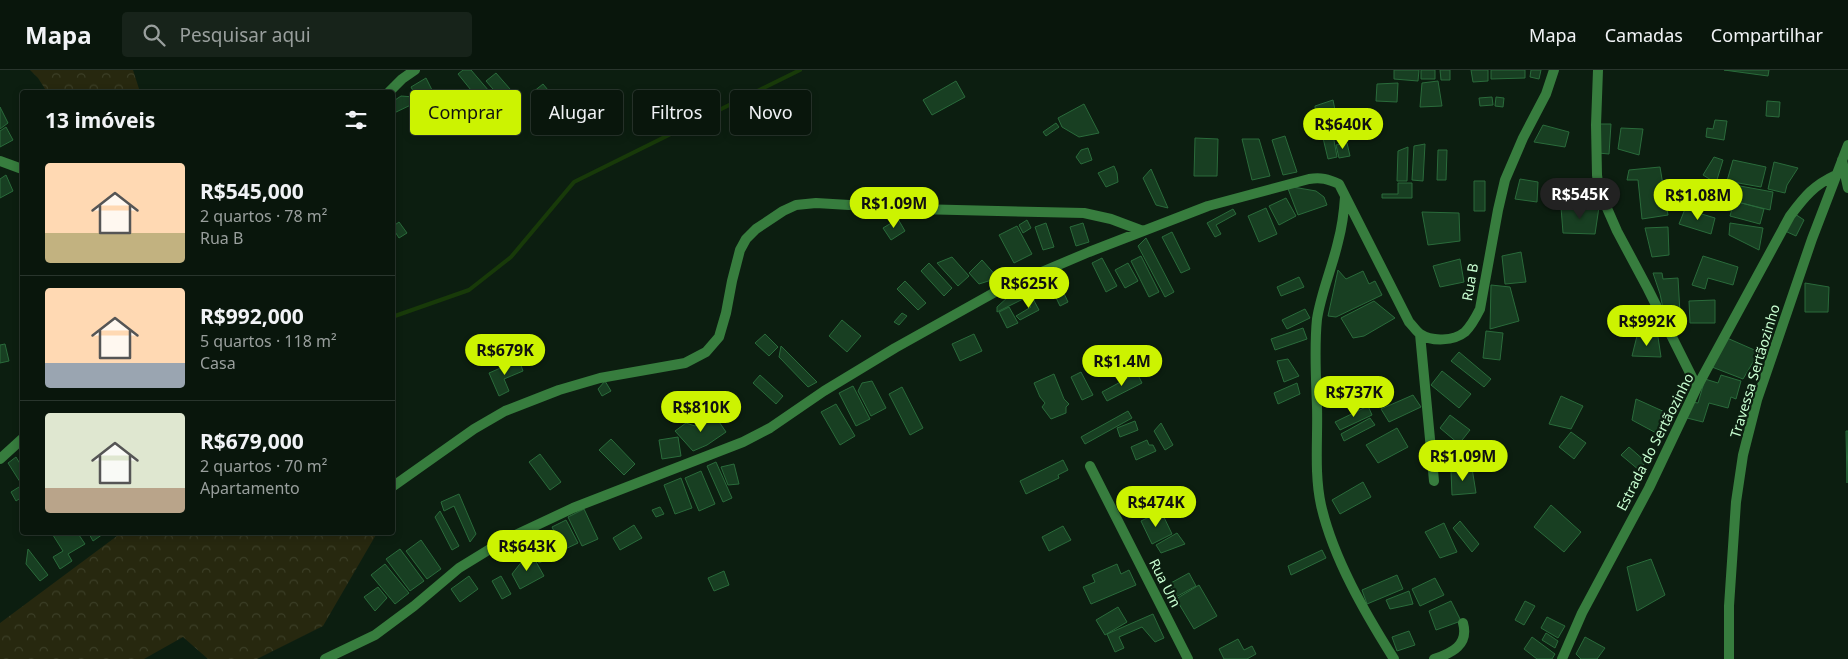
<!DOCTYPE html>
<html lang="pt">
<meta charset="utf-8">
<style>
:root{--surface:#09160c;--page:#17231a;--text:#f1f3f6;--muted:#999f9d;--line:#29352d;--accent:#ccf301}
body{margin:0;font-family:"Noto Sans",sans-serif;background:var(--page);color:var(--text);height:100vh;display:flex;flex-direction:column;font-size:19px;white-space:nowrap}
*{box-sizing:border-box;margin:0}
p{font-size:16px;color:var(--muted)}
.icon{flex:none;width:28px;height:28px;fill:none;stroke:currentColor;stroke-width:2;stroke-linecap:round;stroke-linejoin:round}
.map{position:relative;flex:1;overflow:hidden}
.side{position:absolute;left:20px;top:20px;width:375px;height:445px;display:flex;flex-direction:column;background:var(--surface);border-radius:5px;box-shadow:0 2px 8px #0003,0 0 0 1px var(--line)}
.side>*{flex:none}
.banner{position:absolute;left:410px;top:20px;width:475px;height:45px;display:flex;gap:10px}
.price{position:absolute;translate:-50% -42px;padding:0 11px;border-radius:18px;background:var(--accent);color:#111;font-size:16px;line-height:32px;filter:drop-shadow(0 1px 2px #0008)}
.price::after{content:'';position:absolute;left:50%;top:30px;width:15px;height:11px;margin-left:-8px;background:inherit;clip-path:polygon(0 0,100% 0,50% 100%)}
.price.active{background:#222;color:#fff}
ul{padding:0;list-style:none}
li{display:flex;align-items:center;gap:15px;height:125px;padding:0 25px}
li+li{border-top:1px solid var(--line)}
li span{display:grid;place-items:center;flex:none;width:140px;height:100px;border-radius:5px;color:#555}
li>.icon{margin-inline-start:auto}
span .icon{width:60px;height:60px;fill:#fffc;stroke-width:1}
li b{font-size:21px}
h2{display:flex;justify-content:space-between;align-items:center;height:60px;padding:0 25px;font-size:21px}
.tag{padding:0 18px;border-radius:5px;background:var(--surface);box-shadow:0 2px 8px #0003,0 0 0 1px var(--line);font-size:18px;line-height:45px}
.tag.active{background:var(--accent);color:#111}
header{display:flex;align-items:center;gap:30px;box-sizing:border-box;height:70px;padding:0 25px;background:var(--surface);border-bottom:1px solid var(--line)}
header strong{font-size:24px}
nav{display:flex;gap:28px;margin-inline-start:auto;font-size:18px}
.search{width:350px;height:45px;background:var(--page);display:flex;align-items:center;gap:12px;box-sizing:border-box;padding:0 18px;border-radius:5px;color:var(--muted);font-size:19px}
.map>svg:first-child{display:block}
</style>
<header>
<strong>Mapa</strong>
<div class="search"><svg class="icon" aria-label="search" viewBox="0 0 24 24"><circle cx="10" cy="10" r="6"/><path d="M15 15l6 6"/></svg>Pesquisar aqui</div>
<nav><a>Mapa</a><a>Camadas</a><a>Compartilhar</a></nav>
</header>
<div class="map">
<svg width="1848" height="589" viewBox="0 0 1848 589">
<defs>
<pattern id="forest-crowns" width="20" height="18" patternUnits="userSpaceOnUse" patternTransform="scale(1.25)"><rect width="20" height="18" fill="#27280f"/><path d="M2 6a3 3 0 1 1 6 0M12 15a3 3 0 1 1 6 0" fill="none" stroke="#3b3e26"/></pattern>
</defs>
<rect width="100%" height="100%" fill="#0c1e10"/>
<path fill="url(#forest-crowns)" d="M30,0H133L140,22H47L38,8Z
M121,463V462L377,463L323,556L257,589H208L183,567L144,589H0V553Z"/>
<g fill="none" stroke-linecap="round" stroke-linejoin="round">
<path stroke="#183a09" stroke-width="4" d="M392,247L469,220L511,187L574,112L800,0"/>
</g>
<path fill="#183f22" stroke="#2a6b3b" d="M463,0H471L489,21L479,30L458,4Z
M1394,0H1419L1418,11L1394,9Z
M1421,0H1435V9H1421Z
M1440,0H1450V10H1441Z
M1471,0H1488V11L1473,12Z
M1491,0H1525V8L1491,9Z
M1531,0H1541L1539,9L1530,7Z
M1724,0H1769L1768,6Z
M496,3L510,19L500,27L486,11Z
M426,8L433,22L418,30L411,17Z
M956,11L965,27L932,45L923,30Z
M1438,11L1442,36L1420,37L1422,13Z
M1398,13L1397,32L1376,31L1377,14Z
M543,14L553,26L542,35L533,22Z
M401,26L414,27L417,32L392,44V32Z
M1492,27L1493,35L1480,36L1479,28Z
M1496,27L1504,28L1503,37L1495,36Z
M1333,30L1336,45L1316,49L1315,36Z
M1767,31L1780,32L1779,47L1766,46Z
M1084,34L1099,63L1079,67L1062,57L1058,48Z
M0,37L8,53L0,59Z
M1330,48L1337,87L1328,89L1319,51Z
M1715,50L1727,51L1724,70L1706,67L1707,58L1713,59Z
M1056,53L1059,57L1046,66L1043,62Z
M1600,54H1611L1609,84L1598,83Z
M1543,55L1569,62L1565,77L1534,72Z
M6,57L13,70L0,77V61Z
M1621,58L1643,59L1639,85L1618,79Z
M1285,66L1297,102L1283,105L1272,70Z
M1195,68L1218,69L1217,106H1194Z
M1242,69H1259L1270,106L1252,110Z
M1347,73L1350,86L1339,88L1336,75Z
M1425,74L1423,111L1412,110L1414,76Z
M1408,77L1407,111H1397L1398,81Z
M1088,78L1092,90L1081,94L1076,87L1081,80Z
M1438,80H1447L1446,110H1437Z
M1714,87L1723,90L1716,113L1703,105Z
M1733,90L1766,97L1761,117L1727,111Z
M1774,92L1798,98L1787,115L1785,123L1768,119Z
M1114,96L1117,103L1118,112L1106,117L1098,103Z
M1660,97L1668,145L1642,149L1638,110H1627L1629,100Z
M1151,99L1168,138L1156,135L1143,108Z
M6,105L13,121L0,128V109Z
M1520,109L1538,112L1537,132L1515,129Z
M1474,111H1485V141H1474Z
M1398,113H1412V128H1382V124H1398Z
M1729,114L1773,122L1770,140L1725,129Z
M1545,115H1551V127H1544Z
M1287,116L1316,121L1324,127L1327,135L1298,145Z
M1286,128L1296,146L1279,155L1269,136Z
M1734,131L1764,139L1760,154L1730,146Z
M1561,137H1599L1595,164L1563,163Z
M1266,138L1277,164L1259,172L1248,146Z
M1233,139L1236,144L1216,155L1221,164L1215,167L1207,153Z
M1685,139L1715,148L1711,164L1679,154Z
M1422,142L1459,143L1460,171L1428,175Z
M1795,144L1804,150L1796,166L1785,161Z
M898,149L905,161L891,170L883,158Z
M1027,150L1031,158L1023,163L1019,155Z
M399,152L407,163L399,168L392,157Z
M1046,153L1054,177L1043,180L1035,157Z
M1083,153L1089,172L1076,176L1070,157Z
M1730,153L1763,158L1759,180L1729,165Z
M1017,156L1032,184L1014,193L999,165Z
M1668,157L1669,185L1652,187L1645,158Z
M1172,162L1190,199L1181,203L1162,167Z
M1146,168L1174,222L1165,227L1138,176Z
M1521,182L1526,212L1505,214L1502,186Z
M1141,186L1159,222L1149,227L1131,191Z
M1703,186L1738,197L1733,215L1708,208L1705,219L1692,215Z
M952,187L969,206L958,216L937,193Z
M1102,188L1117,216L1106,222L1092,193Z
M1460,189L1464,212L1440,217L1433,196Z
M982,190L998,208L979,214L969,203Z
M929,193L952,218L944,226L921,201Z
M1128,193L1138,211L1125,218L1115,200Z
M1338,200L1346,209L1363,201L1369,214L1375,211L1382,225L1336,247L1328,246Z
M1653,203H1662L1663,209L1678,208L1681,261L1667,257L1660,224Z
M1056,206L1068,232L1060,236L1049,213Z
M1299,207L1304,217L1281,226L1277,217Z
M905,211L926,233L918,240L897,219Z
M1805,213L1829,217L1828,242H1805Z
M1491,215L1510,217L1519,251L1490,259Z
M1021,220L1025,228L997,242V237L1009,226Z
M1031,225L1039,240L1020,250L1016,246L1031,237L1025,229Z
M1715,230V253H1690L1689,231Z
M1374,231L1395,248L1364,266L1353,268L1341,248Z
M1009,237L1018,253L1007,258L999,242Z
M1305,239L1310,248L1287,259L1282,250Z
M902,243L907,246L899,255L894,252Z
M842,250L861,266L847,282L829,266Z
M1303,258L1307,269L1275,280L1271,269Z
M1486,261L1503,263L1500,290L1483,288Z
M765,264L778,277L769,286L755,273Z
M974,264L982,281L960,291L952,274Z
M1637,266L1658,267L1661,287L1632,286Z
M1727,268L1759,282L1743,309L1712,297Z
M5,274L9,291L0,293V275Z
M781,276L817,312L808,317L779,287Z
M1459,282L1491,309L1484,317L1451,291Z
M1288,289L1299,306L1284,312L1277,291Z
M519,290L523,301L504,309L509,321L499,326L489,303Z
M1442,301L1471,324L1459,338L1431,315Z
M1081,302L1093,325L1082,330L1071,307Z
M1137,303L1142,313L1107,331L1102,322Z
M1054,304L1064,329L1069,334L1066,337V343L1051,349L1042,337L1045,333L1040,327L1034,313Z
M760,305L783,326L776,334L753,313Z
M1721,305L1741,311L1736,329L1731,327L1728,338L1709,333L1703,352L1687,348L1692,332L1698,333L1705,309L1718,313Z
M605,311L611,321L602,326L598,319Z
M872,311L886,338L871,346L858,321L862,313Z
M1297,313L1300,324L1278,334L1274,323Z
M853,316L870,349L856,356L839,323Z
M902,317L923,358L910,365L889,324Z
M1413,325L1421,337L1389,352L1381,339Z
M1561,326L1583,336L1571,359L1549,354Z
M1636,329L1667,343L1658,364L1632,350Z
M836,334L855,366L840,375L821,342Z
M1368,336L1372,345L1340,360L1335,352Z
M1128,341L1132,348L1085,374L1081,367Z
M713,343L726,362L707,375L693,381L675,361L686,353L695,356Z
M1450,345L1470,360L1459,374L1440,358Z
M1370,348L1375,355L1344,371L1341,364Z
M1135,351L1138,360L1120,367L1117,358Z
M1161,353L1173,375L1165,380L1154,361Z
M1397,358L1408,377L1378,393L1366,375Z
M1846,361H1848L1847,413Z
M1571,362L1586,373L1574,389L1559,377Z
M678,367L681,386L662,389L659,370Z
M611,369L635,394L624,405L599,380Z
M1147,370L1149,375H1153L1156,381L1136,390L1131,377Z
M1629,377L1646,392L1639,400L1621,385Z
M540,384L561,412L550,420L529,392Z
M16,387L22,397V415L8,393Z
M1063,390L1068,400L1058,405L1059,408L1026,424L1020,411Z
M716,392L732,428L723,432L707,396Z
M734,394L739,414L728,415L721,397Z
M1472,398L1476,423L1452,425L1451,401Z
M701,401L715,434L699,441L685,408Z
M681,408L692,438L675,444L664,415Z
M1363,412L1371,427L1340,444L1332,430Z
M19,417L22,424V427L16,431L11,422Z
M459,424L476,464L470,472L454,436L444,441L441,432Z
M1551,435L1581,462L1564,482L1534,457Z
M660,437L664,444L656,447L652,440Z
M584,439L598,469L582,476L568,447Z
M440,441L459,476L452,480L435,447Z
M1161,441L1172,464L1152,474L1141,451Z
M566,450L578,473L563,480L552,457Z
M1460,451L1479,474L1472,482L1453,458Z
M1444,453L1457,482L1440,488L1425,462Z
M634,455L642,468L620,480L613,468Z
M1063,456L1071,470L1049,481L1042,467Z
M539,460L549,488L539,493L527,464Z
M51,462H77L85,474L68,484L72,491L60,499L53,487L63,481Z
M88,462H106L93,471Z
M1177,463L1185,474L1161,483L1156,475Z
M421,470L441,499L427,509L406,481Z
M28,479L48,505L40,511L26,494Z
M400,479L424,511L410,521L386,489Z
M1322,480L1326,488L1291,505L1288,496Z
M530,481L544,506L520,519L512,504Z
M1651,489L1665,525L1637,541L1627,497Z
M385,494L409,523L395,534L371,505Z
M1117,494L1121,504L1129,500L1136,515L1091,534L1083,517L1095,512L1092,505Z
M724,501L729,515L714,521L708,508Z
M1189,503L1196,516L1176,527L1169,514Z
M1397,505L1403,519L1367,534L1362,520Z
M469,506L478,519L460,532L451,519Z
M501,506L511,524L502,529L492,511Z
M1435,508L1444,525L1420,536L1412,519Z
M1199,515L1217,546L1194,559L1176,529Z
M378,517L387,528L375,541L364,527Z
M1409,521L1413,534L1390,539L1386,530Z
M1451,531L1461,551L1436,560L1429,541Z
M1525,531L1535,536L1524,555L1515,550Z
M1118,537L1127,552L1105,565L1096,550Z
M1153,544L1164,568L1155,572L1142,557L1119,567L1124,578L1115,582L1107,564Z
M1547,547L1565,556L1558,568L1541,558Z
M1409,561L1415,575L1397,581L1392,567Z
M1546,563L1558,571L1555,578L1542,570Z
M1532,567L1555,584L1552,589H1537L1524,579Z
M1585,567L1605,578L1597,589H1581L1576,584Z
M1238,569L1244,580L1252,576L1256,584L1247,589H1224L1219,579Z"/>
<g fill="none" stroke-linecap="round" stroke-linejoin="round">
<path stroke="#377d3e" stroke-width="10" d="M1598,0L1596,55L1597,105L1599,120L1617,161L1648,219L1697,317
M389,22L402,9L415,0
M1842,90L1848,118
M0,91L22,99
M1345,127C1344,143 1342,157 1338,172C1332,198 1321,223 1317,249C1314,278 1316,308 1317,336C1318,369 1314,403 1321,435C1333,488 1365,543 1394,589
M1420,264L1434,411
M0,389L22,369
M1090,396L1188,589
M392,417L474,359L505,341L559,320L600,308L685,293L706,282L719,267L726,243L732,211L740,180L746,169L756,159L783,141L796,135L816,133L916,139L1084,143L1111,149L1143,161
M325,589L375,565L414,536L459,498L503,471L573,438L743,372L770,358L824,321L895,278L997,221L1089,182L1208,136L1309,109C1321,107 1328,109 1339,114L1409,252C1413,256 1416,261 1420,264C1432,272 1454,271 1465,262C1471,256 1476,247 1480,239L1498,140L1505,110L1523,68L1546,24L1554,0
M1434,589C1452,583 1469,575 1463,553
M1562,589L1582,543L1649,418L1697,317L1790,146C1805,126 1814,115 1836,105
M1729,589V536L1736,432L1743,385L1757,330L1812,169L1848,75"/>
</g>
<g text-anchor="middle" stroke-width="4.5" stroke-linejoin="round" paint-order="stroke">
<g font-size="14" fill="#c9ffd2" stroke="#0c1e10">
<text transform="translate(1470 212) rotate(-80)" y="5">Rua B</text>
<text transform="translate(1755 301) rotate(-73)" y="5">Travessa Sertãozinho</text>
<text transform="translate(1655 372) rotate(-63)" y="5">Estrada do Sertãozinho</text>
<text transform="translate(1165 513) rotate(63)" y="5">Rua Um</text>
</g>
</g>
</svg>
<b class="price" style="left:1343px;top:80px">R$640K</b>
<b class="price active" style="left:1580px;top:150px">R$545K</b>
<b class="price" style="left:1698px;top:151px">R$1.08M</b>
<b class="price" style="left:894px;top:159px">R$1.09M</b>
<b class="price" style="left:1029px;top:239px">R$625K</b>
<b class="price" style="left:1647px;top:277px">R$992K</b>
<b class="price" style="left:505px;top:306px">R$679K</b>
<b class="price" style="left:1122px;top:317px">R$1.4M</b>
<b class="price" style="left:1354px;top:348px">R$737K</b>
<b class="price" style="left:701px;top:363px">R$810K</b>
<b class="price" style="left:1463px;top:412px">R$1.09M</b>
<b class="price" style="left:1156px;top:458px">R$474K</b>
<b class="price" style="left:527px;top:502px">R$643K</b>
<div class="banner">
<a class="tag active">Comprar</a>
<a class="tag">Alugar</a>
<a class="tag">Filtros</a>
<a class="tag">Novo</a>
</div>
<section class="side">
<h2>13 imóveis<svg class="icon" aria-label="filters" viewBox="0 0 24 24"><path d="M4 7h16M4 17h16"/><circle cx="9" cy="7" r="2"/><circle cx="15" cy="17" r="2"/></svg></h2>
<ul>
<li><span style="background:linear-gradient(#ffd9b3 70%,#c2b280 0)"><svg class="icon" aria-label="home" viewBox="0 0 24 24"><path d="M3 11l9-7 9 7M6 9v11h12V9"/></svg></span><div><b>R$545,000</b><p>2 quartos · 78 m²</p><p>Rua B</p></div></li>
<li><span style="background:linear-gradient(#ffd9b3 75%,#9aa5b1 0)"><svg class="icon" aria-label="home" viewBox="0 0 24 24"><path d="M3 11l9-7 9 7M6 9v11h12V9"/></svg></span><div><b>R$992,000</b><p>5 quartos · 118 m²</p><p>Casa</p></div></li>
<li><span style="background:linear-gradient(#dfe7d0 75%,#b9a48a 0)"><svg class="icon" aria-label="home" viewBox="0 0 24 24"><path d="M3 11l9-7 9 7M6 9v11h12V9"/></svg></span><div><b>R$679,000</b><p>2 quartos · 70 m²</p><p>Apartamento</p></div></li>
</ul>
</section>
</div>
